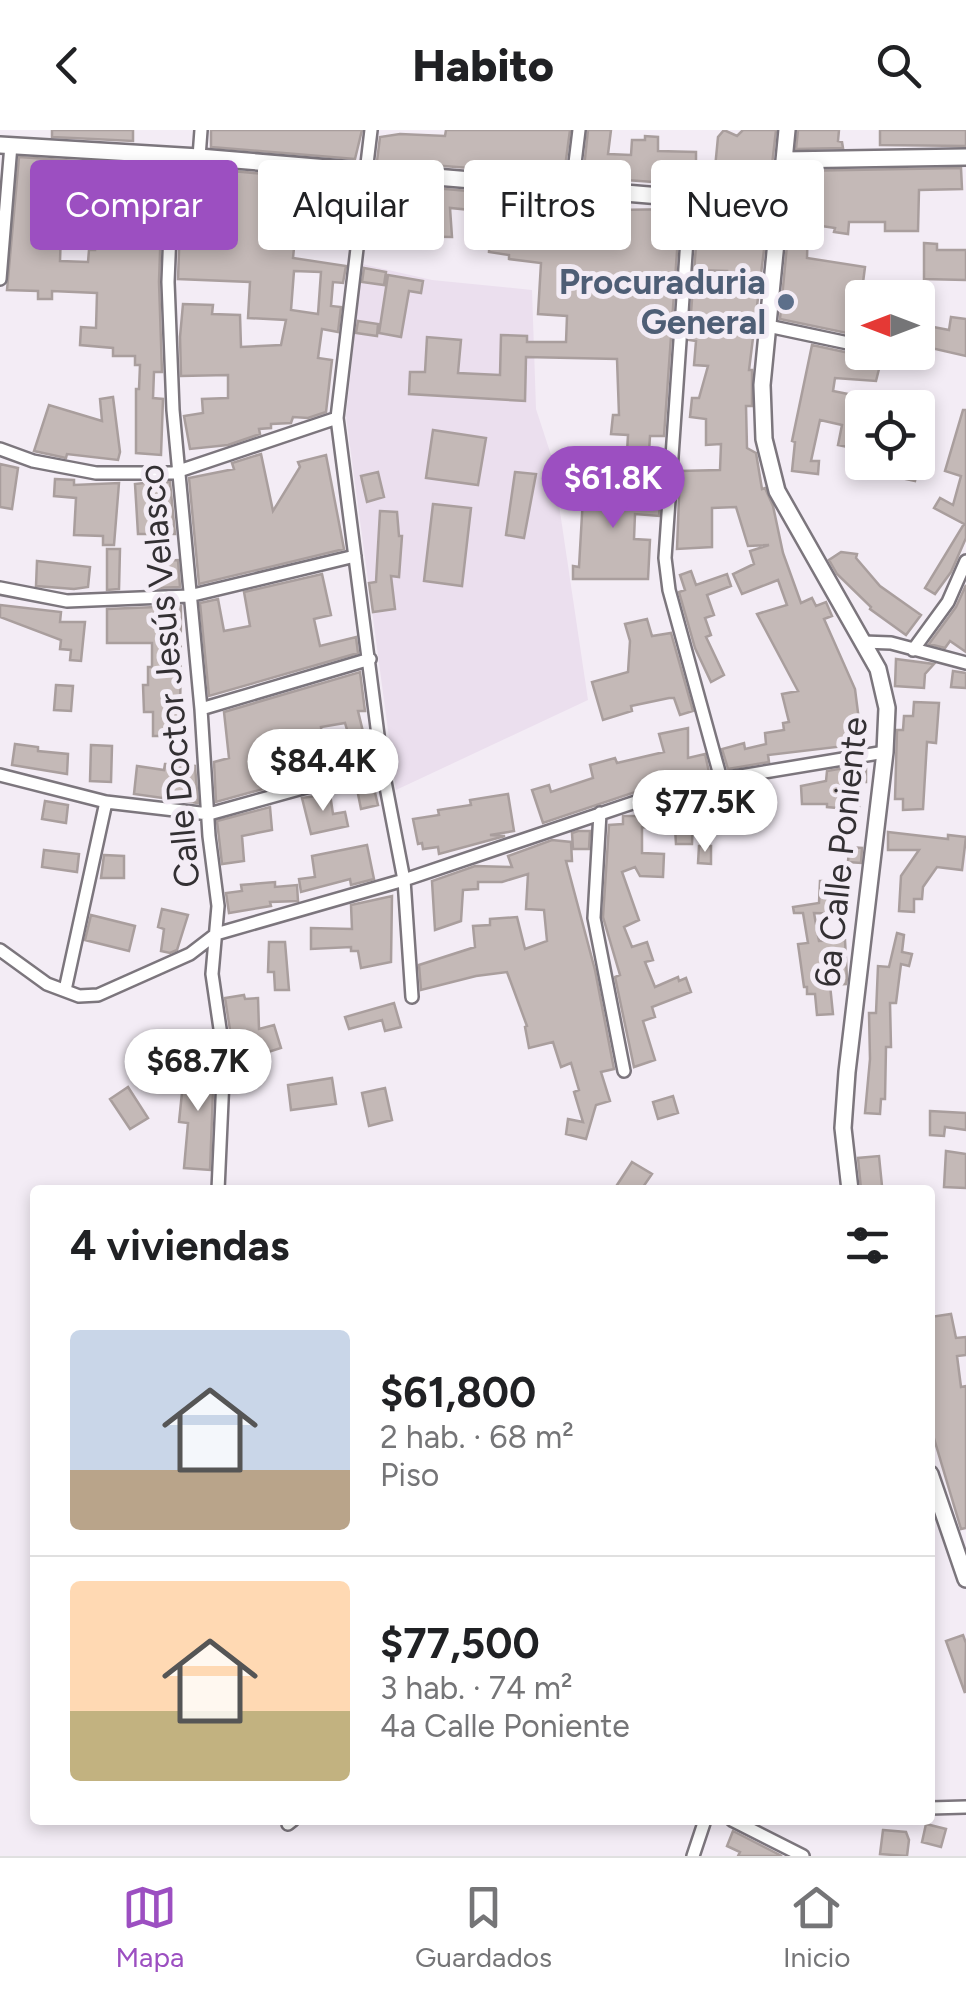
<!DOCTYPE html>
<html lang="es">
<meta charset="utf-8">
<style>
:root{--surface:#fff;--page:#f6f6f6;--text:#202124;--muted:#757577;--line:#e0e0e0;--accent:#9c4fc1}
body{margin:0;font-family:Figtree,sans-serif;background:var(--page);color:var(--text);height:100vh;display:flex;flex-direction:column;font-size:38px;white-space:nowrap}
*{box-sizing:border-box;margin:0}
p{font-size:32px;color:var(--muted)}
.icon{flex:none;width:55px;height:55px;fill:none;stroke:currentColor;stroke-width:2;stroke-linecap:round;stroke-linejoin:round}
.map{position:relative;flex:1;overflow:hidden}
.side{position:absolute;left:30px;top:1055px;width:905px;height:640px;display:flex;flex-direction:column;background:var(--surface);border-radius:10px;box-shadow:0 5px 15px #0003}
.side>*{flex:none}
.top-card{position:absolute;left:30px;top:30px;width:908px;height:90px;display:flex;gap:20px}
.needle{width:65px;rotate:270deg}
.buttons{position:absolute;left:845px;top:150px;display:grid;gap:20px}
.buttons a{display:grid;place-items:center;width:90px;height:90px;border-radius:10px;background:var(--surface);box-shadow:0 5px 15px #0003;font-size:50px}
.price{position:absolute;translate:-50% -85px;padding:0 22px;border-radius:35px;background:#fff;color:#222;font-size:32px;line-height:65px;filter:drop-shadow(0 2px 5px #0008)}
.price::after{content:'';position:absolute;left:50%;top:60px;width:30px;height:22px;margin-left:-15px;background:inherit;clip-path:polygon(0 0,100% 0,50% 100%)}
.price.on{background:var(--accent);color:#fff}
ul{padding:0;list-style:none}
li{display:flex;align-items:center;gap:30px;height:250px;padding:0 40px}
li+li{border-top:2px solid var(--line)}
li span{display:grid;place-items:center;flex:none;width:280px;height:200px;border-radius:10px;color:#555}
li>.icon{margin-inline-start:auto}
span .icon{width:120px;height:120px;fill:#fffc;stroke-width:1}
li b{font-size:42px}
h2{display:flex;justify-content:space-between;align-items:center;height:120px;padding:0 40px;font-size:42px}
.pill{padding:0 35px;border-radius:10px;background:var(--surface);box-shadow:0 5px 15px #0003;font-size:35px;line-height:90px}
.pill.on{background:var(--accent);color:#fff}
header{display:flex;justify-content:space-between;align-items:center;height:130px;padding:0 40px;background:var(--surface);font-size:45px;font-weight:800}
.tab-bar{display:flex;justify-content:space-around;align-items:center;height:140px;border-top:2px solid var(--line);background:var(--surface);font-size:28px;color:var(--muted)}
.tab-bar a{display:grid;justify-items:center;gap:5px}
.tab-bar .on{color:var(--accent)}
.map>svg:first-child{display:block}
</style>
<header><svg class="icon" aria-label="back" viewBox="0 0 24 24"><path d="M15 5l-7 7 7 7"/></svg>Habito<svg class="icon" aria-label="search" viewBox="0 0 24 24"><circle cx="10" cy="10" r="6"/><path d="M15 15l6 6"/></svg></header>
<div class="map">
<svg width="966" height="1726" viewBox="0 0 966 1726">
<rect width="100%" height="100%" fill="#f3ecf5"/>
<path fill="#ebdfee" d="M362,134L432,150L532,160L536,279L552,328L588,570L396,660L346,286Z"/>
<path fill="#c4b9b7" stroke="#a99e9d" stroke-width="2.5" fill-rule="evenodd" d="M52,0H133V11L52,7Z
M211,0H362L355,29L211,17Z
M446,0H570L564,45L377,31L380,7L400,4L445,6Z
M588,0H611L608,24L631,25L632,10H645V6L658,7V21L696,22V55L583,47Z
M724,0L737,6L743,0H776L770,53L765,58L731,56V61L713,59L718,7Z
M798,0H839L838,11L842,12L843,18L796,19Z
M880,0H966V16L880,15Z
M19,27L163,37L159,152L162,242H154L153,268L163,269L161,325L136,323V259H139L140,235H135V226H113V218L80,215L81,197L96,198L97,163L52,161V169H38V161L7,160ZM52,74L88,76L87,97L94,98L95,120H89L88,132L60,131L61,101H52Z
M961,38L962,59L919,60L918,101H885V92H849L848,104L834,102L835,98L808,94L807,128L865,137L861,168V206L780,189L794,41Z
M210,39L355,52L351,89L273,85L271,105L295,108L293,128L346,136L343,153L333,152L331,176L341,177L338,202L322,199L318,228L332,230L326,282L308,288L293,287L291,293L271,294V298L259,299L260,304L228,315L190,319L184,286L203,283L202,269L228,268V245L181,246L180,207L183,174L213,175L212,184L240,185L241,217L281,215L286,190L248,188L250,152L178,149L182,40ZM294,141L321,142L318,184L291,180Z
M374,53L539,67L538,79L568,80L567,91L613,94L614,80L680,79L664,306H650L649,323L627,322L628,305L611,304L613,285H619L617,229L526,227L525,271L409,264L410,242H425L427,207L461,210L458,243L500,245L501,205L527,206V212H566L567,186L538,184L541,133L509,129V125L489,122L491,82L450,78L452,107L391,106V111H383V118L367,117Z
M712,82L737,84L758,97L760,112H765L749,240H752V276H746L747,318L756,323L762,359L765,358L773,376L783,423L801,473L812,468L816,476L826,472L832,486L824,489L855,559L862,614L768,625L769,632L728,639L722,619L744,613L745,619L766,614L765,603L784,600L783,593L789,592L782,564L798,561L757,484L787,475L778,450L742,464L733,444L754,434L750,421L769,415L748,416L736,377L712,378V417L677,419L680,341L720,340L721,314L706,315V289L690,287L692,268H699L708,236L694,235L696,211L689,210L698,88H711ZM696,140L727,141L725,165L696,162Z
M924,113L937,114V120H966V150L924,149Z
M364,138L386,142L384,155L362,152Z
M388,145L423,151L421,163L409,161L401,207L379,203Z
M951,187L966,189V226L918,215V194L949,200Z
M358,191L378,194L377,206L356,203Z
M812,215L854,224L852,233L879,239L876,251L835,248L833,261L888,272L887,278H862V320L838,315L842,295L820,290L811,331H819L818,344L792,341L795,312L792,311Z
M113,267L120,322L118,330L67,324L66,328L34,321L49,275L102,291L100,269Z
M963,280H966V408L951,442L935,464L925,458L964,394L934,378L940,368L953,375L961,346L945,341Z
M433,300L486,308L478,355L426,348Z
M261,324L273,381L300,337L298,332L326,325L344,419L199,454L189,348L234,339L232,333Z
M858,331L874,336L871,347L855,342Z
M895,332H919L915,351L892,346Z
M0,334L18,338L12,379L0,377Z
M378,342L384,367L367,372L361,346Z
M515,342L536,344L524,408L506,405Z
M601,345L637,351L636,369L660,371L659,386L635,384L634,409L650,410L648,449H573V436L579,437L584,350L601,351Z
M55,349L74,350V355L119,353L114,415H103V406L74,405L76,368L54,366Z
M152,352H170L175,404H138L135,354Z
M433,374L471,378L462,456L424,451Z
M380,381L397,382L399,406H402L399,447L391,446L395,479L373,482L369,453L376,452Z
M107,419H120L119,459L107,460Z
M841,422L857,424L856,428L880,456L921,485L906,505L870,479L871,477L837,444L829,430Z
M178,430L180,457L156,458L155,449L165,448L164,431Z
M37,431L90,437L88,457L74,459L36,456Z
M691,441L696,455L727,444L731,456L707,465L714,485L705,488L711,505L706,507L724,545L711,552L695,518L679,462L685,460L680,445Z
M322,444L331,485L314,489L320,516L356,507L358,523L209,566L200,473L218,469L224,501L250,496L244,462Z
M966,455V522L950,511L945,518L929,514L956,477Z
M0,475L61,482L60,492H85L81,531L70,530L71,520L60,519L61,510L0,487Z
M181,476L180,606H153V582H144L143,555H148V537H152V513H107V479Z
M647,489L652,506L671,503L693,581L680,585L674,568H669L631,576L632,581L603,590L592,552L628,542L630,511L625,494Z
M896,529L934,534L925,544L924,558L895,556Z
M953,541L966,543V558L951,557Z
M360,542L365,581H358L365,610H350L345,593L321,597L323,611L299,612V606L273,610L278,638L324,625L326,640L298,644L299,649L216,672L214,632L229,628L224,582Z
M56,555L73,556L71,581L54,580Z
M914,572L939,573L936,613L927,612L923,679L903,680V669H895L897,600H903L904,586H913Z
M688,598V628L705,624L709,642L683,646L543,693L532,660L549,655L551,662L593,648L590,635L615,628L617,633L664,622L659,604Z
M370,613L372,629L357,633L354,617Z
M15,614L38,617V621L68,624L67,644L12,635Z
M91,615L112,616L111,652L90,651Z
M165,634L195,636L198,673L134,664L137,636L164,640Z
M844,638L866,639V652H860L859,680L827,677V674H802L801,656L826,651L827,641Z
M372,650L378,675L361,679L356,654Z
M758,652L761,668L739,672L736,656Z
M694,663L692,714H676L675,698L642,697V723L664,724L663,747L640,746L635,737L622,742L639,790L624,797L632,817L647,812L653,830L645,832L655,857L678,847L679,851L686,848L691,862L652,877L655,887L643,891L655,930L634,937L615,847L620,845L603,787L609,695L623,694V686H675V669Z
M330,664L333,684L345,682L348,696L311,704L302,668Z
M508,664L514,701L490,705L505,706L439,724L438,717L423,719L422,713L418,714L413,689L439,685L438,680L471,675L470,670Z
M45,671L68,675L66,693L42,689Z
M270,677L272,700L242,706L244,731L222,734L217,691Z
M578,701H590L589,719H573L572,703Z
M888,702L948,709V705L966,707L962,740L937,737L923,757L922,769H914V782L899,781L901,746L919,720H888Z
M552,710L571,712L572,731H566L595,840L614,939L601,942L610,971L596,975L586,1009L566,1004L568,989L583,992L574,962L579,960L571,933L561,937L553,912L529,918L525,897L527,896L507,842L476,846L421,860L419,835L475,817L473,796L490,795V789L517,787L525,819L547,811L544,780L526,779L528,744L502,752H478V759L463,760L461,791L435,800L432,751L475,736L512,737L508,726Z
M367,715L374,749L351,755L350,749L301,762L299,749L315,747L312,726Z
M699,716H711V734L698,733Z
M849,717L862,718L861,733L848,732Z
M44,720L79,724L77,742L42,737Z
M104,725L124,726V748H101Z
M820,751H847V784L814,783L819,811L845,810L847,849L846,854L830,855L833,884L817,885L815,864H807V857H804L798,814L808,813L803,783H794L793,777L819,773Z
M275,752V757L297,755L298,771L270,772L271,776L229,783L226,763L242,761L241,755Z
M392,766L391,832L361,838L358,821H351V817L311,819V798L352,799L351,775Z
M162,779L188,785L177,820L170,823L161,821L164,799L158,797Z
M91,785L135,796L129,821L85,810Z
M897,803L904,805L902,822L912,824L909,836L901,834L896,873H890L891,917H886L885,969H881L880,984L865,983L870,929L869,883H876L878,836L889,837Z
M269,812H285L289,860H275L274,842H268Z
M244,865L245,869L258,868L259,899L274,895L281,918L259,925L256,917L233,919L225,868Z
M394,873L401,897L385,901L382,890L349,899L345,887Z
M185,933L214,936L210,1040L184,1038L188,993L179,992Z
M332,948L336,974L291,980L288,955Z
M128,957L148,988L130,999L110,969Z
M385,958L392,990L369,996L362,963Z
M673,966L678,983L658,989L653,972Z
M930,981L966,983V1000L945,997L944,1006L930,1005Z
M946,1021L966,1024V1058L944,1057Z
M879,1026L882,1056L861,1059L858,1028Z
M632,1032L652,1044L641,1060H624L617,1055Z
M951,1184L956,1208L966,1207V1225L957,1226L961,1257L966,1256V1398L961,1399L930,1295V1187Z
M963,1505L966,1513L965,1563L946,1511Z
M926,1694L946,1699L941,1717L922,1712Z
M883,1700L906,1702L909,1710L907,1726L880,1724Z
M733,1701L782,1726H738L740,1722L727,1716Z"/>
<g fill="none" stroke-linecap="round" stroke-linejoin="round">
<defs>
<path id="street" d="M371,0L337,288L382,636L404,750L412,867
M173,26L168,152L173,280L201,579L209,706L218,776L212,844L224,926L218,1060
M199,27L201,0
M572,58L579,0
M690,66L665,428L669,460L721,649
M0,149L11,15
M768,196L862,216
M895,222L922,228
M0,319L33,331L96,343H173L337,288
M0,458L67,471L189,466L355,426
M863,512L891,513L966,533
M913,520L948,472L966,431
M201,579L370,529
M0,645L106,672L209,684L382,636
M600,683L594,788L624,941
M0,820L47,854L79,866L98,865L190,824L216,804L404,750L686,655L885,622
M65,860L106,672
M930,1678L966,1677
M732,1690L803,1726
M288,1694L293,1690
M693,1726L705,1690"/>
<path id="secondary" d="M787,0L762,255L764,309L777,361L878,539L887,578L885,622L847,942L843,998L850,1060
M0,15L199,27L778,76
M784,30L966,27
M930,1344L966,1449"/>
</defs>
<use href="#street" stroke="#7c767d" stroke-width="16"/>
<use href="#secondary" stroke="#7c767d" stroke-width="20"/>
<use href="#street" stroke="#fff" stroke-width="11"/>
<use href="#secondary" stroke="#fff" stroke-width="15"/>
</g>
<circle fill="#5c6f8a" stroke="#f3ecf5" stroke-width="4" cx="786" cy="172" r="10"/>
<g text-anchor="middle" stroke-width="10" stroke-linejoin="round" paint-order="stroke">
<g font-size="35" font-weight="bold" fill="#4e5e75" stroke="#f3ecf5" text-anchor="end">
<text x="766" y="164">Procuraduria<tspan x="766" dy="40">General</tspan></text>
</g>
<g font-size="35" fill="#333033" stroke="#f3ecf5">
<text transform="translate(169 546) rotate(-95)" y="12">Calle Doctor Jesús Velasco</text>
<text transform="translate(841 722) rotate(-84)" y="12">6a Calle Poniente</text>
</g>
</g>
</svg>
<div class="buttons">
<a><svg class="needle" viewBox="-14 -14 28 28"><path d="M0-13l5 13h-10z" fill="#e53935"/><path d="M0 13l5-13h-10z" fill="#757577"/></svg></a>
<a><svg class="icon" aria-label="locate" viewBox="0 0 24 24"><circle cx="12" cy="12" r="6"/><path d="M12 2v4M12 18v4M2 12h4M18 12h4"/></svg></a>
</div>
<b class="price on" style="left:613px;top:401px">$61.8K</b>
<b class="price" style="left:323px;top:684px">$84.4K</b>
<b class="price" style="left:705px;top:725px">$77.5K</b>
<b class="price" style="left:198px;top:984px">$68.7K</b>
<div class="top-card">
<a class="pill on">Comprar</a>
<a class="pill">Alquilar</a>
<a class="pill">Filtros</a>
<a class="pill">Nuevo</a>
</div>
<section class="side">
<h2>4 viviendas<svg class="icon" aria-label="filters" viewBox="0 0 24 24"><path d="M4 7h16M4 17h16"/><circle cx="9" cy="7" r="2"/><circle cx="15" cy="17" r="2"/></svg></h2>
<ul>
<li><span style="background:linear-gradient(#c9d6e8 70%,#b9a48a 0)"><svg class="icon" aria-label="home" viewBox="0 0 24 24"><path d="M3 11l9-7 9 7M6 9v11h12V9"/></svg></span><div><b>$61,800</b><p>2 hab. · 68 m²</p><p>Piso</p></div></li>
<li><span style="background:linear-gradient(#ffd9b3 65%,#c2b280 0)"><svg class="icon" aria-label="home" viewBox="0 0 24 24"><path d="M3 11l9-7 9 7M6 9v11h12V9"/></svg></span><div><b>$77,500</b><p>3 hab. · 74 m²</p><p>4a Calle Poniente</p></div></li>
</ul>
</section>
</div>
<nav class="tab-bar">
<a class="on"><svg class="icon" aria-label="map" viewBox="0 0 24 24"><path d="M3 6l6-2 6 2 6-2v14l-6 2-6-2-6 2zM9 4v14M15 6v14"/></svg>Mapa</a>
<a><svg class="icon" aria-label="saved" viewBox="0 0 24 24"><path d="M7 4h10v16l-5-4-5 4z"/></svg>Guardados</a>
<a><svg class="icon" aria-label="home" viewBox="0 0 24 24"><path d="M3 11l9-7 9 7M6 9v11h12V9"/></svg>Inicio</a>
</nav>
